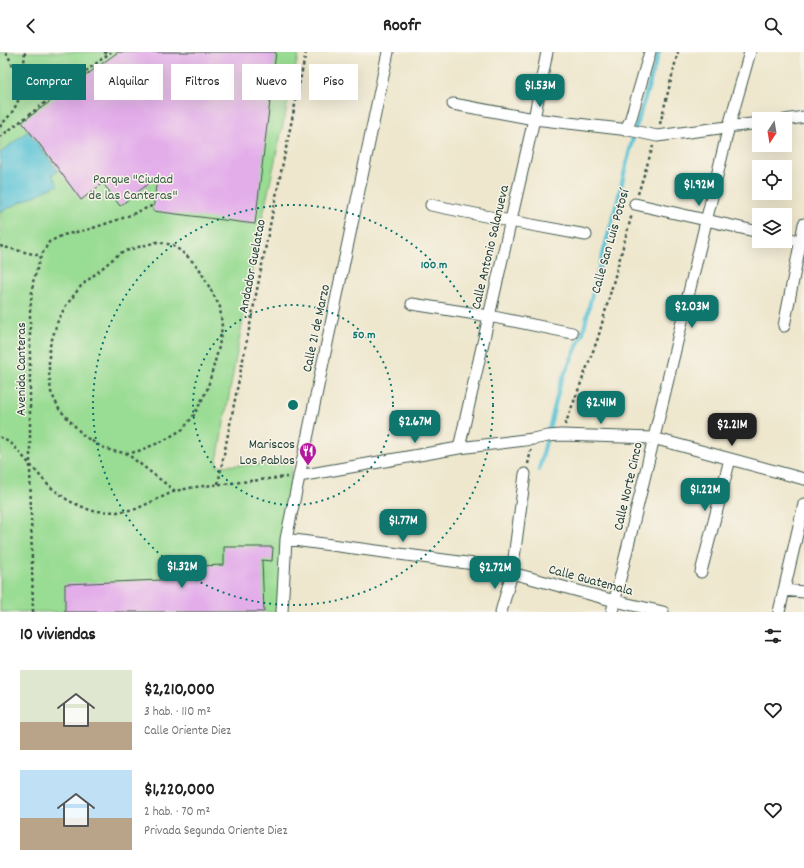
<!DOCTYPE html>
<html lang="es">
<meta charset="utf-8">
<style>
:root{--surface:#fff;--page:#f6f6f6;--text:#222;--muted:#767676;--accent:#0f766e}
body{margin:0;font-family:Dekko,sans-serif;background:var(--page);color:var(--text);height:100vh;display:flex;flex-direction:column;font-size:15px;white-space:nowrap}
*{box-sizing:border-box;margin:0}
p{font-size:13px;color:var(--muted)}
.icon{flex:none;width:22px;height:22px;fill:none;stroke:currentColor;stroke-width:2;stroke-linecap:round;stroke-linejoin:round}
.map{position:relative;height:560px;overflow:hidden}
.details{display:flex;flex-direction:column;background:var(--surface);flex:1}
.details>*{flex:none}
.hud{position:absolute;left:12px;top:12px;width:400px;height:36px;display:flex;gap:8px}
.needle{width:26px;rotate:192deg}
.tools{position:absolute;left:752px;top:60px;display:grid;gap:8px}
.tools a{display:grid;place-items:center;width:40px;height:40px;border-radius:0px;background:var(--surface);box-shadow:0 4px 16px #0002;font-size:20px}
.price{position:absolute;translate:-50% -34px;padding:0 9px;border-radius:8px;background:var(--accent);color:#fff;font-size:13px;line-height:26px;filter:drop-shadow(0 1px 2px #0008)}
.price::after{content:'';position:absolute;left:50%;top:24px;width:12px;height:9px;margin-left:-6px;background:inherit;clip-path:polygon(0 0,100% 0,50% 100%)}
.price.current{background:#222;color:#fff}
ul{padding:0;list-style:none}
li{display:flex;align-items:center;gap:12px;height:100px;padding:0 20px}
li span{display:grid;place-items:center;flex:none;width:112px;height:80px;border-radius:0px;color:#555}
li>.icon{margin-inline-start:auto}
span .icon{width:48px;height:48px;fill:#fffc;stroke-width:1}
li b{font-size:17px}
h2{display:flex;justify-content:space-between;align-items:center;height:48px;padding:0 20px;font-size:17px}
.chip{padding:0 14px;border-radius:0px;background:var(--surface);box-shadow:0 4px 16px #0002;font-size:14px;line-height:36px}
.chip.current{background:var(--accent);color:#fff}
header{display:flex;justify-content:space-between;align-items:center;height:52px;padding:0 20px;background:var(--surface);font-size:18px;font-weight:700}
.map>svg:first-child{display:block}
</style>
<header><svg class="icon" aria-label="back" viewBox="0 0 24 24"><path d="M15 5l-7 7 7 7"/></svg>Roofr<svg class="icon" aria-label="search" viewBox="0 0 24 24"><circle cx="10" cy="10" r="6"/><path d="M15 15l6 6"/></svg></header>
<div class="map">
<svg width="804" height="560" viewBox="0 0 804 560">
<rect width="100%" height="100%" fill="#f7f3e8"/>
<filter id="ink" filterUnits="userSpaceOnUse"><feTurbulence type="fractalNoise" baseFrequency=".025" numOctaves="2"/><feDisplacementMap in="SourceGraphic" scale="8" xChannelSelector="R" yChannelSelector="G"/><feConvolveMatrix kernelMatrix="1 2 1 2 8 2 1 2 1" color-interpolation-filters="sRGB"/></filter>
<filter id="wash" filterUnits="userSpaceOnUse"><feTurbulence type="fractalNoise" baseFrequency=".012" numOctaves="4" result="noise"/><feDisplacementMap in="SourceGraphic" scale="16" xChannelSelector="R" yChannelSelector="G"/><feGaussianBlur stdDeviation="0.9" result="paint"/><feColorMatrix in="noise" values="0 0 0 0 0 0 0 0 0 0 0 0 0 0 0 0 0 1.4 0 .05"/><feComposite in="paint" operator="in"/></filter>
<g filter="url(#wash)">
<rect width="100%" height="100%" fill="#eee7cd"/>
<path fill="#99dc93" stroke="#5c8c64" d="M0,0H299L259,181L216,414L292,411L281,560H0Z"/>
<path fill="#5bc4d7" stroke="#3d8086" d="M28,79L58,119L52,123L58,133L0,160V101Z"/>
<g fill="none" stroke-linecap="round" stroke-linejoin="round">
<path stroke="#5bc4d7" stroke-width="4" d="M539,418L560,332L583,281L593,238L618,147L633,85L659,0"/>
</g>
<g id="blocks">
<path fill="#e3adea" d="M118,0H276L255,172L153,159L157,125L120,154L103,131L81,148L48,103L22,70Z
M224,495H273L272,509L262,508L264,560H65V532L161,528L174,515L224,513Z"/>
</g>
</g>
<g filter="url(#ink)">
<use href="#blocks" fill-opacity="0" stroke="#3e564b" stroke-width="1"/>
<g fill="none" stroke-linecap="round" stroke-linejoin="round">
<defs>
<path id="minor" d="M453,52L534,67L629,78L657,84L759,71
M785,68L804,65
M625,78L630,69L650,0
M635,152L759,180
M431,153L510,169L586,183
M785,186L804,190
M412,252L489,264L572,281
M784,274L804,172
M459,396L534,67L547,0
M299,424L459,396L533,387L548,384L561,383L653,386L804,427
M286,487L497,515L512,521L615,549L663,560
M701,520L730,407
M784,538L804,540
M282,560L286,487L388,0
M501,560L512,521L525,422
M612,560L729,74L750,0
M779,560L804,452"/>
</defs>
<use href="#minor" stroke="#3e564b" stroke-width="13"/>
<path stroke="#3e564b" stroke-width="2.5" stroke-dasharray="3 3" stroke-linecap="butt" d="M6,0L12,12L22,24
M104,0L108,2
M660,72L678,0
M0,75C4,69 10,64 14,57C24,40 23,20 25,0
M0,85L111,0
M638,142L653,94
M0,194L41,204
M565,373L598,286L632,162
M0,385L12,392L49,434L69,449L92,459L117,460L136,457L175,439L195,435L287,425
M126,401L136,400L163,389L183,377L194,363L207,338L219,295L222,275L220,255L199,216L187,204L173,193L157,190L135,196L120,201L81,234L65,255L57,271L49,297V321L51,340L59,357L84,384L100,394L112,399L126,401L175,439
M528,412L531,398
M218,432L269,178L306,0
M33,560L30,413V259L33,230L41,204L49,190L63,183L90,177L123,166L154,153"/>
<use href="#minor" stroke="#fff" stroke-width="11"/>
</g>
</g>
<g fill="none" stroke="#0f766e" stroke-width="2" stroke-dasharray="2 4">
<circle cx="293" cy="353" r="100"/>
<circle cx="293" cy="353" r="200"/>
</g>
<defs>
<symbol id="restaurant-pin" viewBox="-11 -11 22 30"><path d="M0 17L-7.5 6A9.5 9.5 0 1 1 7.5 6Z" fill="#b5179e" stroke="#f7f3e8"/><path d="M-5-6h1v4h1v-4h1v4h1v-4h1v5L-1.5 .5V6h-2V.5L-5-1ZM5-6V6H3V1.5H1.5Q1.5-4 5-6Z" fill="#fff"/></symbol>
</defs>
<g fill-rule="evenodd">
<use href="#restaurant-pin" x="298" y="389" width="20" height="27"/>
</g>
<g text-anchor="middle" stroke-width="3" stroke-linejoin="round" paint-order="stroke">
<g font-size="14" fill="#375d47" stroke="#f7f3e8">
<text x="133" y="131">Parque "Ciudad<tspan x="133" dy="16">de las Canteras"</tspan></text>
</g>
<g font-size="14" fill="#1f3d34" stroke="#f7f3e8">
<text transform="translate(609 189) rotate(-74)" y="5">Calle San Luis Potosí</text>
<text transform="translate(489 195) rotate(-77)" y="5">Calle Antonio Salanueva</text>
<text transform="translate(251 214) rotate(-79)" y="5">Andador Guelatao</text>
<text transform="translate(315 276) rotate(-78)" y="5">Calle 21 de Marzo</text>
<text transform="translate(20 317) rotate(-90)" y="5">Avenida Canteras</text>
<text transform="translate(627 434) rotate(-77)" y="5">Calle Norte Cinco</text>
<text transform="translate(591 527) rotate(15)" y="5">Calle Guatemala</text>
</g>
<g font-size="14" fill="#1f3d34" stroke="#f7f3e8" text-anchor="end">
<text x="295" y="396">Mariscos<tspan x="295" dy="16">Los Pablos</tspan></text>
</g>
</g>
<circle cx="293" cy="353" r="6" fill="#0f766e" stroke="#f7f3e8" stroke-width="2"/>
<g font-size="12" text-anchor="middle" font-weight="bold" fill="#0f766e" stroke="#f7f3e8" stroke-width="3" stroke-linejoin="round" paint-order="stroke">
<text x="434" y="216">100 m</text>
<text x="364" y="286">50 m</text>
</g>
</svg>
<div class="tools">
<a><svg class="needle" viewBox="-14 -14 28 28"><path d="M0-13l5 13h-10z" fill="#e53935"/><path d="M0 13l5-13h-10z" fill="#767676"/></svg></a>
<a><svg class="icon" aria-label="locate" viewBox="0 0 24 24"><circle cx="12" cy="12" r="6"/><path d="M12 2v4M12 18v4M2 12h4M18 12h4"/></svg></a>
<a><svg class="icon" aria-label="layers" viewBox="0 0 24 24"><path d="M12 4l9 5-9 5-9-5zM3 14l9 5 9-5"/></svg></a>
</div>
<b class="price" style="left:540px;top:56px">$1.53M</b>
<b class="price" style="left:699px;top:155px">$1.92M</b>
<b class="price" style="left:692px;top:277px">$2.03M</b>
<b class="price" style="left:601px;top:373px">$2.41M</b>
<b class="price" style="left:415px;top:392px">$2.67M</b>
<b class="price current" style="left:732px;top:395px">$2.21M</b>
<b class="price" style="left:705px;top:460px">$1.22M</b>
<b class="price" style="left:403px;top:491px">$1.77M</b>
<b class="price" style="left:182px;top:537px">$1.32M</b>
<b class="price" style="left:495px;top:538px">$2.72M</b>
<div class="hud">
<a class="chip current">Comprar</a>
<a class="chip">Alquilar</a>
<a class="chip">Filtros</a>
<a class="chip">Nuevo</a>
<a class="chip">Piso</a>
</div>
</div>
<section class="details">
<h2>10 viviendas<svg class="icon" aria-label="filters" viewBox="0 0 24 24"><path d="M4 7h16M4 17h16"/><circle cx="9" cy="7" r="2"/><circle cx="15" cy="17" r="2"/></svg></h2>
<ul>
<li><span style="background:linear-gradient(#dfe7d0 65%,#b9a48a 0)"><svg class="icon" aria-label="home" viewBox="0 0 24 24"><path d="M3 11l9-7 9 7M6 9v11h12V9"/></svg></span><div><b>$2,210,000</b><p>3 hab. · 110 m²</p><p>Calle Oriente Diez</p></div><svg class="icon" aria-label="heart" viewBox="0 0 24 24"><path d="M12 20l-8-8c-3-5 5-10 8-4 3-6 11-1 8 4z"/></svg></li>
<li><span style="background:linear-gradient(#bfe0f5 60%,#b9a48a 0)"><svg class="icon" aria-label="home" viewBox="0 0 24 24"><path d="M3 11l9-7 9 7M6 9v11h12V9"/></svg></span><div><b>$1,220,000</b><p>2 hab. · 70 m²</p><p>Privada Segunda Oriente Diez</p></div><svg class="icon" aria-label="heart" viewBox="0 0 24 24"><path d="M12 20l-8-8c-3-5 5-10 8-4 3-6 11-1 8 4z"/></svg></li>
</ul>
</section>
